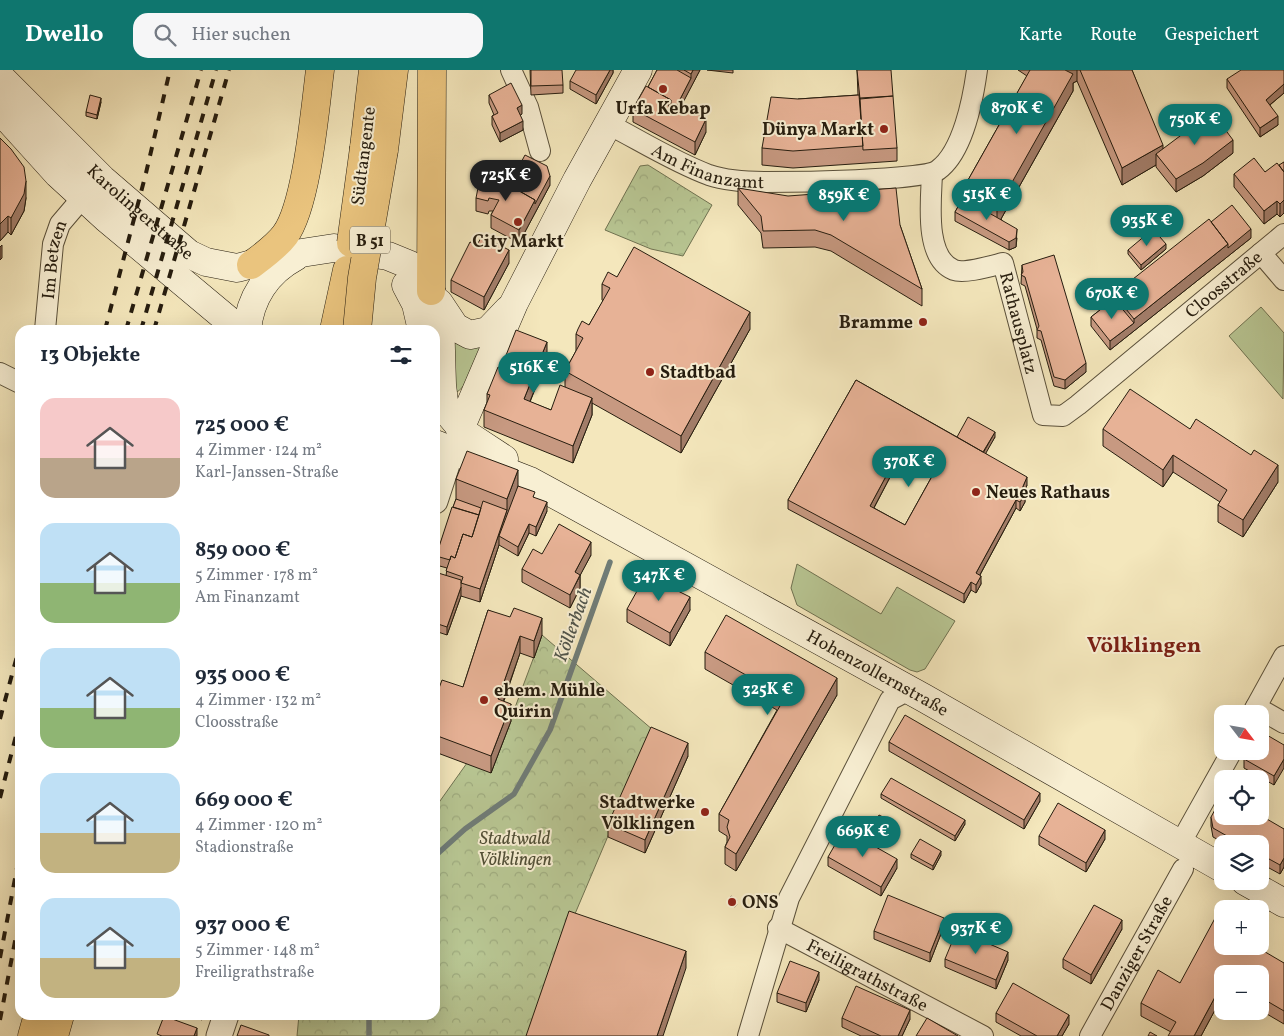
<!DOCTYPE html>
<html lang="de">
<meta charset="utf-8">
<style>
:root{--surface:#fff;--page:#f6f6f7;--text:#1f2937;--muted:#747a83;--accent:#0f766e}
body{margin:0;font-family:Vollkorn,serif;background:var(--page);color:var(--text);height:100vh;display:flex;flex-direction:column;font-size:19px;white-space:nowrap}
*{box-sizing:border-box;margin:0}
p{font-size:16px;color:var(--muted)}
.icon{flex:none;width:28px;height:28px;fill:none;stroke:currentColor;stroke-width:2;stroke-linecap:round;stroke-linejoin:round}
.map{position:relative;flex:1;overflow:hidden}
.sheet{position:absolute;left:15px;top:255px;width:425px;height:695px;display:flex;flex-direction:column;background:var(--surface);border-radius:15px;box-shadow:0 5px 20px #0002}
.sheet>*{flex:none}
.needle{width:32px;rotate:121deg}
.controls{position:absolute;left:1214px;top:635px;display:grid;gap:10px}
.controls a{display:grid;place-items:center;width:55px;height:55px;border-radius:10px;background:var(--surface);box-shadow:0 5px 20px #0002;font-size:25px}
.price{position:absolute;translate:-50% -42px;padding:0 11px;border-radius:18px;background:var(--accent);color:#fff;font-size:16px;line-height:32px;filter:drop-shadow(0 1px 2px #0008)}
.price::after{content:'';position:absolute;left:50%;top:30px;width:15px;height:11px;margin-left:-8px;background:inherit;clip-path:polygon(0 0,100% 0,50% 100%)}
.price.current{background:#222;color:#fff}
ul{padding:0;list-style:none}
li{display:flex;align-items:center;gap:15px;height:125px;padding:0 25px}
li span{display:grid;place-items:center;flex:none;width:140px;height:100px;border-radius:15px;color:#555}
li>.icon{margin-inline-start:auto}
span .icon{width:60px;height:60px;fill:#fffc;stroke-width:1}
li b{font-size:21px}
h2{display:flex;justify-content:space-between;align-items:center;height:60px;padding:0 25px;font-size:21px}
header{display:flex;align-items:center;gap:30px;box-sizing:border-box;height:70px;padding:0 25px;background:var(--accent);color:#fff}
header strong{font-size:24px}
nav{display:flex;gap:28px;margin-inline-start:auto;font-size:18px}
.search{width:350px;height:45px;background:var(--page);display:flex;align-items:center;gap:12px;box-sizing:border-box;padding:0 18px;border-radius:15px;color:var(--muted);font-size:19px}
.map>svg:first-child{display:block}
</style>
<header>
<strong>Dwello</strong>
<div class="search"><svg class="icon" aria-label="search" viewBox="0 0 24 24"><circle cx="10" cy="10" r="6"/><path d="M15 15l6 6"/></svg>Hier suchen</div>
<nav><a>Karte</a><a>Route</a><a>Gespeichert</a></nav>
</header>
<div class="map">
<svg width="1284" height="966" viewBox="0 0 1284 966">
<defs>
<pattern id="park-crowns" width="20" height="18" patternUnits="userSpaceOnUse" patternTransform="scale(1.25)"><rect width="20" height="18" fill="#b8c693"/><path d="M2 6a3 3 0 1 1 6 0M12 15a3 3 0 1 1 6 0" fill="none" stroke="#9eaa7e"/></pattern>
</defs>
<rect width="100%" height="100%" fill="#f4e7bc"/>
<filter id="stains"><feTurbulence type="fractalNoise" baseFrequency=".004" numOctaves="4"/><feColorMatrix values="0 0 0 0 .2 0 0 0 0 .09 0 0 0 0 .02 0 0 0 .5 -.17"/></filter>
<radialGradient id="worn" r=".72"><stop offset=".6" stop-color="#630" stop-opacity="0"/><stop offset="1" stop-color="#630" stop-opacity=".3"/></radialGradient>
<path fill="#b8c693" stroke="#6f7251" d="M1261,237L1284,263L1283,329L1229,266Z
M450,270C462,277 472,279 486,276C480,288 467,318 455,323Z
M797,494L881,544L897,517L955,551L925,599L917,602L910,600L797,535L791,518Z"/>
<path fill="url(#park-crowns)" stroke="#6f7251" d="M648,95L712,135L683,186L651,179L605,160L640,96Z
M542,565L653,660L569,858L532,966H297L299,945H435V738L467,693L491,702Z"/>
<g fill="none" stroke-linecap="round" stroke-linejoin="round">
<path stroke="#707c77" stroke-width="5.5" d="M435,786L465,759L514,724L550,660L610,492
M369,966V945"/>
<defs>
<g id="minor">
<path d="M511,0L528,37L540,81"/>
<path id="s1" d="M608,54C641,71 674,92 709,105C727,111 747,112 765,112C791,112 924,111 938,100C963,82 973,29 977,0"/>
<path id="s2" d="M932,104C931,131 924,188 954,200C964,204 991,196 1003,193L1043,345L1063,346L1078,335L1284,164"/>
<path d="M1261,183L1284,210"/>
<path id="s3" d="M45,260L53,174L60,154L83,127"/>
<path d="M0,303L20,313"/>
<path d="M1256,637L1284,653"/>
<path d="M1252,644L1284,586"/>
<path d="M1180,774L1232,681"/>
<path id="s4" d="M778,858L983,966"/>
<path d="M748,966L789,828L890,630L909,620"/>
<path id="s5" d="M1090,966L1183,799"/>
</g>
<path id="tertiary" d="M435,431L451,382
M219,966L226,945"/>
<g id="secondary">
<path id="s6" d="M0,7L102,109L189,184L206,192L237,198L282,186L334,178L388,186L410,195L431,221L440,247L442,315L444,332L450,345L466,364L504,389"/>
<path d="M0,40L58,104L106,148L240,260"/>
<path d="M406,215L416,234L422,260"/>
<path d="M439,233L455,257L470,265L488,261L508,240"/>
<path d="M247,260C250,228 267,202 295,187"/>
<path d="M460,359L514,233L577,110L638,0"/>
<path id="s7" d="M435,374L530,411L565,430L924,628L1222,798"/>
<path d="M1245,811L1284,833"/>
</g>
<path id="primary" d="M364,78L373,0
M384,80L394,0
M251,195C263,186 276,177 285,165C307,135 315,39 320,0
M431,221L432,0
M334,260L347,200
M32,966L38,945
M54,966L60,945"/>
</defs>
<use href="#minor" stroke="#5a503a" stroke-width="22"/>
<use href="#tertiary" stroke="#5a503a" stroke-width="27"/>
<use href="#secondary" stroke="#261d0f" stroke-width="29"/>
<use href="#primary" stroke="#261d0f" stroke-width="29"/>
<use href="#minor" stroke="#f8efd3" stroke-width="20"/>
<use href="#tertiary" stroke="#f8efd3" stroke-width="25"/>
<use href="#secondary" stroke="#f8efd3" stroke-width="28"/>
<use href="#primary" stroke="#eac47e" stroke-width="28"/>
<path stroke="#261d0f" stroke-width="4" stroke-dasharray="9 9" stroke-linecap="butt" d="M105,260L146,103L170,0
M126,260L201,0
M141,260L216,0
M154,260L229,0
M0,649L20,575
M0,728L20,650
M0,888L20,782
M0,950L20,845"/>
<defs>
<path id="primary-bridge" d="M351,173L364,78
M357,260L362,208L384,80"/>
</defs>
<use href="#primary-bridge" stroke="#261d0f" stroke-width="29" stroke-linecap="butt"/>
<use href="#primary-bridge" stroke="#eac47e" stroke-width="28"/>
</g>
<path fill="#c79981" stroke="#261d0f" fill-rule="evenodd" d="M530,0L563,15V23L531,25Z
M613,0V3L596,34L570,19V11Z
M657,0H700L678,41L706,62L695,85L633,52V39L648,17Z
M707,0H733V3Z
M857,0L897,78V91L793,98L762,95V78L798,29L858,25Z
M1018,0H1132L1163,79L1233,83L1203,106L1176,122L1156,97V95L1122,115L1077,11L1073,13V21L1001,149L1017,168L1016,177L1009,180L955,151V142L963,128V119L1003,48L996,43V38L1012,32L1027,6Z
M1227,9L1284,23L1270,35L1278,55L1260,67L1227,18Z
M489,25L522,44L520,45L523,60L500,72L492,55V46L494,45L489,33Z
M101,32L97,49L86,46V42Z
M0,68L26,128L24,141L11,165L8,162L0,171Z
M1284,92L1280,147L1277,144L1264,154L1234,117V104L1265,102L1279,96Z
M509,115H550L519,173L491,158V145L493,141H489L488,144L476,141V128Z
M738,118L900,155L922,219V236L831,181L815,177L763,178L761,163L738,135Z
M1211,152L1251,168L1110,280L1091,256V247L1114,229V224Z
M1166,179L1141,200L1128,184V180Z
M509,193L484,240L451,222V210Z
M1022,195L1086,302L1065,319L1054,316L1041,270L1037,268V259L1025,216L1021,214Z
M617,207L750,259L681,383L592,333V345L573,393L484,357V340L487,333V324L501,298L547,289L530,332L551,340L565,317V301L576,281V264L589,255L603,231L602,230V214Z
M856,310L957,367H995L985,383L1027,415L1024,423L1025,432L1020,441L1016,438L980,505L981,514L976,523L971,520L964,533L788,439V430ZM899,390L931,408L905,455L874,438Z
M1103,359H1190L1278,412L1243,467L1218,452V435L1220,432L1173,402L1163,417L1103,376Z
M456,409L518,416L535,428L547,441L536,466L529,463L518,486L499,475L480,532L461,526L447,565L435,561V503L446,506L447,498L436,495V486L456,429Z
M542,484L591,485L580,505V518L570,538L522,512V499Z
M661,511L680,522L690,540L670,576L627,552V539Z
M488,540L542,565L534,588L520,583L504,631L511,651L491,703L435,682V629L463,617Z
M705,582L837,625L736,801L725,794V777L727,772V766L719,761V744L777,640L705,599Z
M889,672L1040,731L1024,759L889,681Z
M1284,675L1274,715L1244,698V689Z
M688,686L645,783L608,767V754Z
M881,724L965,754L955,771L881,728Z
M1211,747L1284,759V797L1280,804L1260,793V774H1226L1213,767L1211,756Z
M887,754L878,770L870,765V761Z
M1039,766L1105,769L1086,802L1039,775Z
M911,784L941,785L933,800L911,788Z
M828,787L897,798L881,826L828,796Z
M729,830L737,834L735,837L729,834Z
M944,856L930,892L874,869V861Z
M1122,859L1091,914L1063,898V889Z
M1222,876L1284,893V954L1260,940V904H1222V927L1201,966L1171,962L1141,946V933L1180,913Z
M945,889L1008,890L996,919L945,897Z
M819,910L806,942L777,932V923Z
M996,943L1069,954L1062,966H1021L996,952Z
M188,945H204L202,950Z
M842,948L910,949L902,966H861L842,957Z"/>
<path fill="#a27d69" stroke="#261d0f" d="M610,0H613V3L596,34V25Z
M693,0H700L676,46V37L691,8V4Z
M1065,0H1077V11L1073,13V21L997,156V139Z
M1284,14V23L1266,38V30Z
M101,28V32L97,49V45Z
M522,35V44L517,47V38Z
M1278,46V55L1260,67V58Z
M706,49V62L695,85V72Z
M523,51V60L500,72V63Z
M1233,70V83L1203,106L1176,122V109Z
M1163,75V92L1156,84V95L1122,115V98Z
M550,106V115L519,173V160L535,130Z
M26,111V128L24,141L11,165V148Z
M1284,130V143L1280,147V134Z
M1277,131V144L1264,154V141Z
M8,146V162L0,171V154Z
M1017,159L1016,177L1009,180V172Z
M1251,159V168L1110,280V271L1134,253V249L1228,174Z
M1166,174V179L1141,200V195Z
M2,175V188L0,190V177Z
M509,180V193L484,240V227Z
M750,242V259L681,383V366Z
M547,272V289L524,346V329Z
M1086,293V302L1065,319V310Z
M592,328V345L573,393V376Z
M995,362V367L982,390V385Z
M899,382V390L870,445V436Z
M1173,385V402L1163,417V400Z
M1278,395V412L1243,467V450Z
M518,400V424L499,466V475L480,532V519L507,440V429Z
M1027,407V415L1021,430V421Z
M1025,424V432L1020,441V432Z
M1016,430V438L976,512V503Z
M547,432V441L536,466V457Z
M529,454V463L518,486V477Z
M591,472V485L575,515V502Z
M580,505V518L570,538V525Z
M981,506V514L976,523V515Z
M971,512V520L964,533V524Z
M461,517V526L447,565V557Z
M690,527V540L670,576V563Z
M542,548V565L534,588V571Z
M520,566V583L498,646V629Z
M837,608V625L736,801V784Z
M511,634V651L491,703V686Z
M688,673V686L645,783V770Z
M1284,689V698L1274,715V706Z
M1040,723V731L1024,759V750Z
M887,749V754L878,770V766Z
M965,750V754L955,771V766Z
M1105,760V769L1086,802V793Z
M941,781V785L933,800V796Z
M1284,788V797L1280,804V795Z
M897,789V798L881,826V817Z
M944,848V856L930,892V883Z
M1122,850V859L1091,914V905Z
M686,881V898L663,966H657Z
M1008,882V890L996,919V910Z
M819,902V910L806,942V933Z
M1222,914V927L1201,966H1194Z
M910,940V949L902,966H898Z
M1069,945V954L1062,966H1057Z
M197,958V966H194Z"/>
<path fill="#e7b296" stroke="#261d0f" fill-rule="evenodd" d="M531,0H562L563,15L531,16Z
M576,0H610L596,25L570,11Z
M657,0H677L691,8L676,37L671,35V30L648,17Z
M684,0H693L691,4Z
M857,0H891L893,26L860,29Z
M1030,0H1065L1073,4L997,139L963,119Z
M1080,0H1132L1163,75L1122,98Z
M1241,0H1284V14L1266,30L1278,46L1260,58L1227,9Z
M511,13L522,35L517,38L523,51L500,63L492,46L498,43L489,25Z
M646,16L671,30L668,36L684,44L687,38L706,49L695,72L633,39Z
M90,25L101,28L97,45L86,42Z
M859,25L863,76L793,81L762,78L771,27L798,29Z
M893,26L897,78L863,80L860,28Z
M1003,27L1012,32L1005,44L996,38Z
M1212,42L1233,70L1203,93L1176,109L1156,84Z
M0,68L11,79L24,97L26,111L24,124L11,148L8,146L0,154Z
M525,85L547,96L550,106L535,134V130L509,115Z
M1254,88L1265,102L1277,93L1284,102V130L1280,134L1277,131L1264,141L1234,104Z
M1284,92V102L1279,95Z
M480,108L507,114L535,130L519,160L491,145L499,130L489,128L488,131L476,128Z
M738,118L788,126L896,118L900,155L922,219L831,165L815,160L763,161L761,146Z
M963,128L1017,159L1016,168L1009,172L955,142Z
M1232,135L1251,159L1228,178V174L1211,152Z
M1209,149L1228,174L1134,249L1114,224Z
M1153,159L1166,174L1141,195L1128,180Z
M482,166L509,180L484,227L451,210L470,172L477,175Z
M634,177L750,242L681,366L565,301L583,268L576,264L578,259L582,251L589,255L610,218L602,214L608,202L617,207Z
M1054,185L1086,293L1065,310L1054,307L1041,261L1037,260L1039,256L1025,207L1021,205L1023,202L1022,195Z
M1114,229L1134,253L1110,271L1091,247Z
M516,260L547,272L524,329L551,340L560,315L592,328L573,376L484,340L490,325L487,324L498,297L501,298Z
M856,310L1027,407L1021,421L1025,424L1020,432L1016,430L976,503L981,506L976,515L971,512L964,524L788,430ZM899,382L935,401L905,455L870,436Z
M1130,319L1190,359L1196,349L1251,385L1254,380L1278,395L1243,450L1218,435L1227,420L1173,385L1163,400L1103,359Z
M968,347L995,362L983,382L957,367Z
M467,381L518,400L507,429L456,409Z
M518,416L535,422L533,427L547,432L536,457L529,454L518,477L499,466Z
M456,429L481,438L479,445L453,437Z
M483,431L507,440L480,519L461,513L463,507L446,501L451,486L455,488L463,464L472,467Z
M452,437L479,445L472,467L463,464L455,488L451,486L450,490L436,486Z
M559,454L591,472L575,502L580,505L570,525L522,499L533,479L542,484Z
M435,502L461,510V517L447,557L435,553Z
M647,503L661,511L663,507L680,517L678,521L690,527L670,563L627,539Z
M514,538L542,548L534,571L520,566L498,629L511,634L491,686L435,665V629L442,610L463,617L488,540L510,547Z
M726,545L837,608L736,784L725,777L730,767L727,757L729,750L719,744L785,627L705,582Z
M905,645L1040,723L1024,750L889,672Z
M651,657L688,673L645,770L608,754Z
M1260,661L1284,675V689L1274,706L1244,689L1248,681H1260Z
M891,708L965,750L955,766L881,724Z
M1222,727V746H1260V745L1284,759V788L1280,795L1260,784V774H1241L1213,758L1211,747Z
M1058,733L1105,760L1086,793L1039,766Z
M879,745L887,749L878,766L870,761Z
M844,759L897,789L881,817L828,787Z
M920,769L941,781L933,796L911,784Z
M888,825L944,848L930,883L874,861Z
M731,826L737,830L735,833L729,830Z
M1094,835L1122,850L1091,905L1063,889Z
M1220,839L1222,840V876H1255L1284,893V941L1260,927V904H1222V914L1194,966H1168L1176,952L1141,933L1158,900L1180,913Z
M569,841L686,881L657,966H526Z
M957,860L1008,882L996,910L945,889Z
M790,891L819,902L806,933L777,923Z
M1013,913L1069,945L1057,966H1037L996,943Z
M856,916L910,940L898,966H881L842,948Z
M164,946L197,958L194,966H162L157,964Z
M927,948L958,966H916Z
M241,955L269,965V966H237Z
M1150,962L1157,966H1148Z"/>
<g fill="#8f2418" stroke="#f8efd3" stroke-width="2">
<circle cx="663" cy="19" r="5"/>
<circle cx="884" cy="59" r="5"/>
<circle cx="518" cy="152" r="5"/>
<circle cx="923" cy="252" r="5"/>
<circle cx="650" cy="302" r="5"/>
<circle cx="976" cy="422" r="5"/>
<circle cx="484" cy="630" r="5"/>
<circle cx="705" cy="742" r="5"/>
<circle cx="732" cy="832" r="5"/>
</g>
<g text-anchor="middle" stroke-width="4" stroke-linejoin="round" paint-order="stroke">
<rect fill="#f8efd3" stroke="#655c4a" stroke-width="1" x="350" y="156.5" width="40" height="27" rx="4"/>
<g font-size="16" font-weight="bold" fill="#261d0f">
<text x="370" y="176">B 51</text>
</g>
<g font-size="18" font-weight="bold" fill="#261d0f" stroke="#f8efd3" text-anchor="start">
<text x="663" y="44" text-anchor="middle">Urfa Kebap</text>
<text x="874" y="65" text-anchor="end">Dünya Markt</text>
<text x="518" y="177" text-anchor="middle">City Markt</text>
<text x="913" y="258" text-anchor="end">Bramme</text>
<text x="660" y="308">Stadtbad</text>
<text x="986" y="428">Neues Rathaus</text>
<text x="494" y="626">ehem. Mühle<tspan x="494" dy="21">Quirin</tspan></text>
<text x="695" y="738" text-anchor="end">Stadtwerke<tspan x="695" dy="21">Völklingen</tspan></text>
<text x="742" y="838">ONS</text>
</g>
<g font-size="18" fill="#261d0f" stroke="#f8efd3">
<text transform="translate(363 86) rotate(-83)" y="6">Südtangente</text>
<text dy="6" stroke="none"><textPath href="#s1" startOffset="110">Am Finanzamt</textPath></text>
<text dy="6" stroke="none"><textPath href="#s6" startOffset="195">Karolingerstraße</textPath></text>
<text dy="6" stroke="none"><textPath href="#s3" startOffset="71">Im Betzen</textPath></text>
<text dy="6" stroke="none"><textPath href="#s2" startOffset="539">Cloosstraße</textPath></text>
<text dy="6" stroke="none"><textPath href="#s2" startOffset="216">Rathausplatz</textPath></text>
<text dy="6" stroke="none"><textPath href="#s7" startOffset="499">Hohenzollernstraße</textPath></text>
<text dy="6" stroke="none"><textPath href="#s5" startOffset="95">Danziger Straße</textPath></text>
<text dy="6" stroke="none"><textPath href="#s4" startOffset="101">Freiligrathstraße</textPath></text>
</g>
<g font-size="18" font-style="italic" fill="#525037" stroke="#f8efd3">
<text x="515" y="774">Stadtwald<tspan x="515" dy="21">Völklingen</tspan></text>
</g>
<g font-size="19" font-style="italic" fill="#51554c" stroke="#f8efd3">
<text transform="translate(572 554) rotate(-70)" y="7">Köllerbach</text>
</g>
<g font-size="22" font-weight="bold" fill="#7a1f14" stroke="#f8efd3">
<text x="1144" y="582">Völklingen</text>
</g>
</g>
<rect width="100%" height="100%" filter="url(#stains)"/>
<rect width="100%" height="100%" fill="url(#worn)"/>
</svg>
<div class="controls">
<a><svg class="needle" viewBox="-14 -14 28 28"><path d="M0-13l5 13h-10z" fill="#e53935"/><path d="M0 13l5-13h-10z" fill="#747a83"/></svg></a>
<a><svg class="icon" aria-label="locate" viewBox="0 0 24 24"><circle cx="12" cy="12" r="6"/><path d="M12 2v4M12 18v4M2 12h4M18 12h4"/></svg></a>
<a><svg class="icon" aria-label="layers" viewBox="0 0 24 24"><path d="M12 4l9 5-9 5-9-5zM3 14l9 5 9-5"/></svg></a>
<a>+</a>
<a>−</a>
</div>
<b class="price" style="left:1017px;top:65px">870K €</b>
<b class="price" style="left:1195px;top:76px">750K €</b>
<b class="price current" style="left:506px;top:132px">725K €</b>
<b class="price" style="left:987px;top:151px">515K €</b>
<b class="price" style="left:844px;top:152px">859K €</b>
<b class="price" style="left:1147px;top:177px">935K €</b>
<b class="price" style="left:1112px;top:250px">670K €</b>
<b class="price" style="left:534px;top:324px">516K €</b>
<b class="price" style="left:909px;top:418px">370K €</b>
<b class="price" style="left:659px;top:532px">347K €</b>
<b class="price" style="left:768px;top:646px">325K €</b>
<b class="price" style="left:863px;top:788px">669K €</b>
<b class="price" style="left:976px;top:885px">937K €</b>
<section class="sheet">
<h2>13 Objekte<svg class="icon" aria-label="filters" viewBox="0 0 24 24"><path d="M4 7h16M4 17h16"/><circle cx="9" cy="7" r="2"/><circle cx="15" cy="17" r="2"/></svg></h2>
<ul>
<li><span style="background:linear-gradient(#f6c9c9 60%,#b9a48a 0)"><svg class="icon" aria-label="home" viewBox="0 0 24 24"><path d="M3 11l9-7 9 7M6 9v11h12V9"/></svg></span><div><b>725 000 €</b><p>4 Zimmer · 124 m²</p><p>Karl-Janssen-Straße</p></div></li>
<li><span style="background:linear-gradient(#bfe0f5 60%,#8fb573 0)"><svg class="icon" aria-label="home" viewBox="0 0 24 24"><path d="M3 11l9-7 9 7M6 9v11h12V9"/></svg></span><div><b>859 000 €</b><p>5 Zimmer · 178 m²</p><p>Am Finanzamt</p></div></li>
<li><span style="background:linear-gradient(#bfe0f5 60%,#8fb573 0)"><svg class="icon" aria-label="home" viewBox="0 0 24 24"><path d="M3 11l9-7 9 7M6 9v11h12V9"/></svg></span><div><b>935 000 €</b><p>4 Zimmer · 132 m²</p><p>Cloosstraße</p></div></li>
<li><span style="background:linear-gradient(#bfe0f5 60%,#c2b280 0)"><svg class="icon" aria-label="home" viewBox="0 0 24 24"><path d="M3 11l9-7 9 7M6 9v11h12V9"/></svg></span><div><b>669 000 €</b><p>4 Zimmer · 120 m²</p><p>Stadionstraße</p></div></li>
<li><span style="background:linear-gradient(#bfe0f5 60%,#c2b280 0)"><svg class="icon" aria-label="home" viewBox="0 0 24 24"><path d="M3 11l9-7 9 7M6 9v11h12V9"/></svg></span><div><b>937 000 €</b><p>5 Zimmer · 148 m²</p><p>Freiligrathstraße</p></div></li>
</ul>
</section>
</div>
